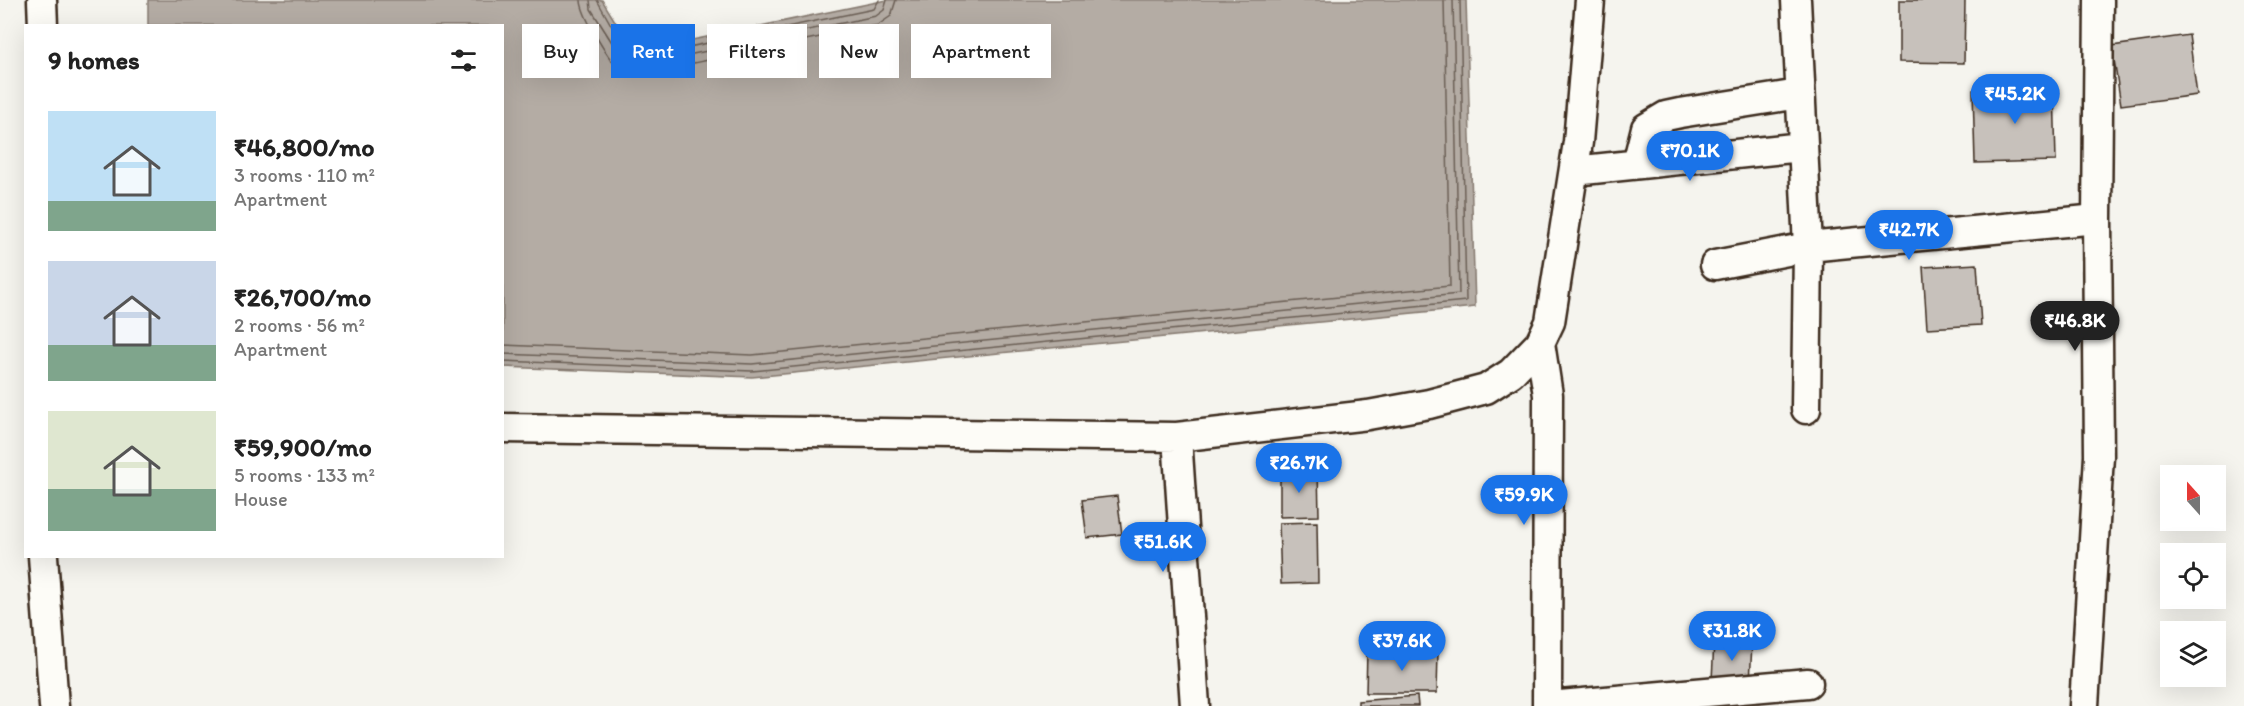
<!DOCTYPE html>
<meta charset="utf-8">
<style>
:root{--surface:#fff;--page:#f6f6f6;--text:#222;--muted:#767676;--accent:#1a73e8}
body{margin:0;font-family:Itim,sans-serif;background:var(--page);color:var(--text);height:100vh;display:flex;flex-direction:column;font-size:22px;white-space:nowrap}
*{box-sizing:border-box;margin:0}
p{font-size:20px;color:var(--muted)}
.icon{flex:none;width:33px;height:33px;fill:none;stroke:currentColor;stroke-width:2;stroke-linecap:round;stroke-linejoin:round}
.map{position:relative;flex:1;overflow:hidden}
.side{position:absolute;left:24px;top:24px;width:480px;height:534px;display:flex;flex-direction:column;background:var(--surface);border-radius:0px;box-shadow:0 6px 24px #0002}
.side>*{flex:none}
.hud{position:absolute;left:522px;top:24px;width:570px;height:54px;display:flex;gap:12px}
.needle{width:39px;rotate:339deg}
.controls{position:absolute;left:2160px;top:465px;display:grid;gap:12px}
.controls a{display:grid;place-items:center;width:66px;height:66px;border-radius:0px;background:var(--surface);box-shadow:0 6px 24px #0002;font-size:30px}
.price{position:absolute;translate:-50% -51px;padding:0 14px;border-radius:21px;background:var(--accent);color:#fff;font-size:20px;line-height:39px;filter:drop-shadow(0 2px 3px #0008)}
.price::after{content:'';position:absolute;left:50%;top:36px;width:18px;height:14px;margin-left:-9px;background:inherit;clip-path:polygon(0 0,100% 0,50% 100%)}
.price.selected{background:#222;color:#fff}
ul{padding:0;list-style:none}
li{display:flex;align-items:center;gap:18px;height:150px;padding:0 24px}
li span{display:grid;place-items:center;flex:none;width:168px;height:120px;border-radius:0px;color:#555}
li>.icon{margin-inline-start:auto}
span .icon{width:72px;height:72px;fill:#fffc;stroke-width:1}
li b{font-size:26px}
h2{display:flex;justify-content:space-between;align-items:center;height:72px;padding:0 24px;font-size:26px}
.tag{padding:0 21px;border-radius:0px;background:var(--surface);box-shadow:0 6px 24px #0002;font-size:21px;line-height:54px}
.tag.selected{background:var(--accent);color:#fff}
.map>svg:first-child{display:block}
</style>
<div class="map">
<svg width="2244" height="706" viewBox="0 0 2244 706">
<rect width="100%" height="100%" fill="#f5f4ee"/>
<filter id="ink" filterUnits="userSpaceOnUse"><feTurbulence type="fractalNoise" baseFrequency=".0167" numOctaves="2"/><feDisplacementMap in="SourceGraphic" scale="12" xChannelSelector="R" yChannelSelector="G"/><feConvolveMatrix kernelMatrix="1 2 1 2 8 2 1 2 1" color-interpolation-filters="sRGB"/></filter>
<g filter="url(#ink)">
<path fill="#b4aca4" stroke="#84786e" stroke-width="1.5" d="M148,0H602L634,52L887,0H1466L1475,307L752,377L503,367L502,26L148,25Z"/>
<g fill="none" stroke-linecap="round" stroke-linejoin="round">
<path stroke="#6b5e54" stroke-width="1.5" d="M581,0C581,14 607,57 618,68C623,73 629,74 636,75L878,25L891,16L896,0
M590,0L591,9L623,60L635,66L876,16L884,10L887,0
M597,0L628,55L635,58L874,9L879,0
M502,345L752,355L1450,286L1444,0
M502,354L752,364L1459,294L1453,0
M502,361L752,371L1466,301L1460,0"/>
</g>
<path fill="#c7c1bb" stroke="#3b2a1e" stroke-width="1.5" d="M1899,0H1965L1964,63L1899,62Z
M2189,35L2197,95L2121,105L2112,46Z
M2054,87L2056,161L1975,163L1973,90Z
M1977,264L1981,325L1927,328L1923,267Z
M1318,470L1319,516L1280,517V471Z
M1117,496L1122,534L1087,538L1082,500Z
M1317,522L1318,583L1281,584L1279,523Z
M1714,641L1752,643L1750,682L1712,680Z
M1367,651H1438L1437,693H1366Z
M1417,696L1418,706H1358V701Z"/>
<g fill="none" stroke-linecap="round" stroke-linejoin="round">
<defs>
<path id="street" d="M42,0L43,26
M1796,0L1808,247L1806,409
M1637,164L1646,128L1666,116L1680,113L1799,94
M1574,171L1802,147
M1715,265L1808,247L2097,219
M1540,343L1548,395L1547,706
M502,428L1177,437L1368,415L1429,404L1486,389L1511,373L1540,343L1550,322L1578,142L1590,0
M1177,437L1195,706
M43,556L54,706
M1549,706L1808,683
M2084,706L2099,456L2097,219L2099,0"/>
</defs>
<use href="#street" stroke="#3b2a1e" stroke-width="33"/>
<use href="#street" stroke="#fdfcf7" stroke-width="28"/>
</g>
</g>
</svg>
<div class="controls">
<a><svg class="needle" viewBox="-14 -14 28 28"><path d="M0-13l5 13h-10z" fill="#e53935"/><path d="M0 13l5-13h-10z" fill="#767676"/></svg></a>
<a><svg class="icon" aria-label="locate" viewBox="0 0 24 24"><circle cx="12" cy="12" r="6"/><path d="M12 2v4M12 18v4M2 12h4M18 12h4"/></svg></a>
<a><svg class="icon" aria-label="layers" viewBox="0 0 24 24"><path d="M12 4l9 5-9 5-9-5zM3 14l9 5 9-5"/></svg></a>
</div>
<b class="price" style="left:2015px;top:125px">₹45.2K</b>
<b class="price" style="left:1690px;top:182px">₹70.1K</b>
<b class="price" style="left:1909px;top:261px">₹42.7K</b>
<b class="price selected" style="left:2075px;top:352px">₹46.8K</b>
<b class="price" style="left:1299px;top:494px">₹26.7K</b>
<b class="price" style="left:1524px;top:526px">₹59.9K</b>
<b class="price" style="left:1163px;top:573px">₹51.6K</b>
<b class="price" style="left:1732px;top:662px">₹31.8K</b>
<b class="price" style="left:1402px;top:672px">₹37.6K</b>
<div class="hud">
<a class="tag">Buy</a>
<a class="tag selected">Rent</a>
<a class="tag">Filters</a>
<a class="tag">New</a>
<a class="tag">Apartment</a>
</div>
<section class="side">
<h2>9 homes<svg class="icon" aria-label="filters" viewBox="0 0 24 24"><path d="M4 7h16M4 17h16"/><circle cx="9" cy="7" r="2"/><circle cx="15" cy="17" r="2"/></svg></h2>
<ul>
<li><span style="background:linear-gradient(#bfe0f5 75%,#7fa58c 0)"><svg class="icon" aria-label="home" viewBox="0 0 24 24"><path d="M3 11l9-7 9 7M6 9v11h12V9"/></svg></span><div><b>₹46,800/mo</b><p>3 rooms · 110 m²</p><p>Apartment</p></div></li>
<li><span style="background:linear-gradient(#c9d6e8 70%,#7fa58c 0)"><svg class="icon" aria-label="home" viewBox="0 0 24 24"><path d="M3 11l9-7 9 7M6 9v11h12V9"/></svg></span><div><b>₹26,700/mo</b><p>2 rooms · 56 m²</p><p>Apartment</p></div></li>
<li><span style="background:linear-gradient(#dfe7d0 65%,#7fa58c 0)"><svg class="icon" aria-label="home" viewBox="0 0 24 24"><path d="M3 11l9-7 9 7M6 9v11h12V9"/></svg></span><div><b>₹59,900/mo</b><p>5 rooms · 133 m²</p><p>House</p></div></li>
</ul>
</section>
</div>
